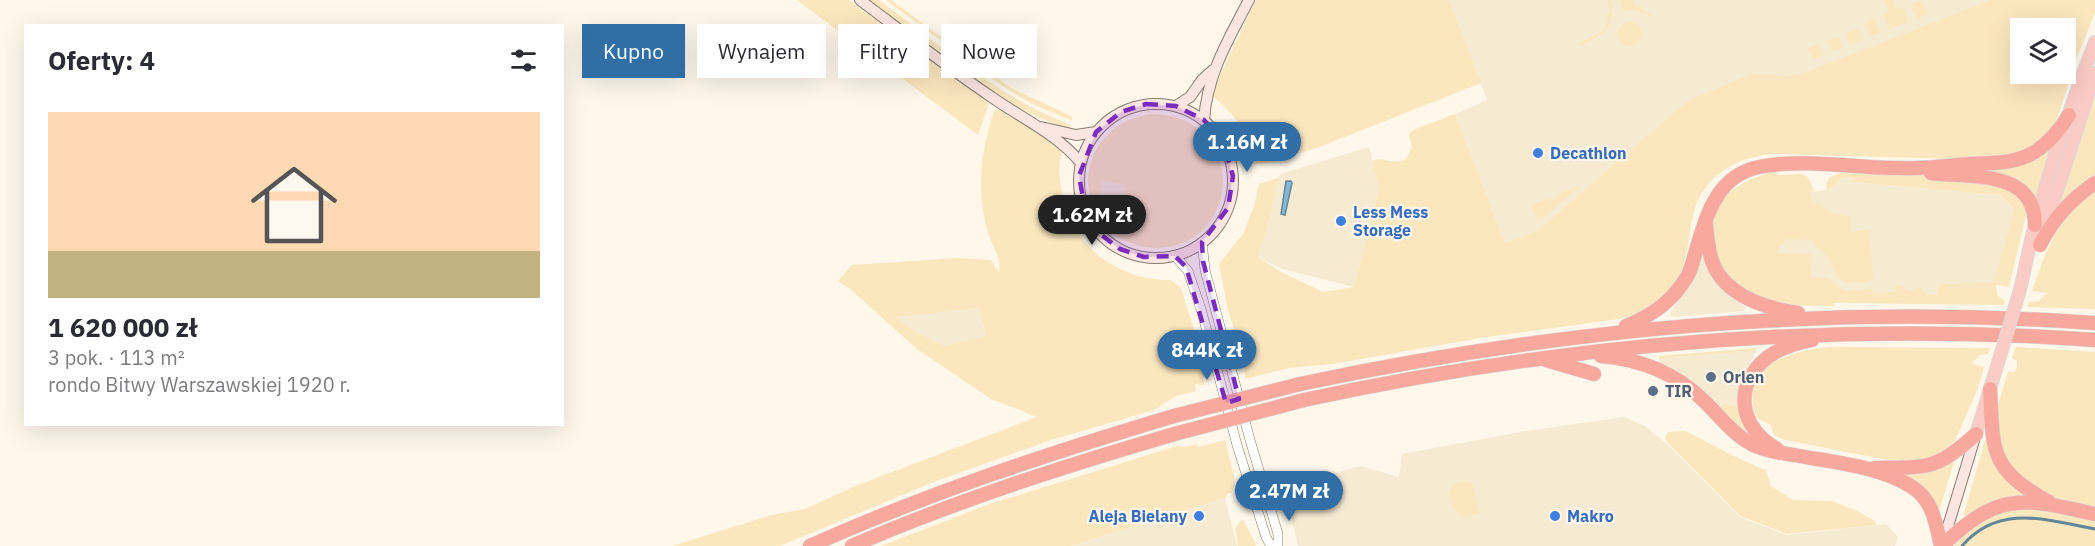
<!DOCTYPE html>
<html lang="pl">
<meta charset="utf-8">
<style>
:root{--surface:#fff;--page:#f2f2f3;--text:#2b2b33;--muted:#7c7c81;--line:#e1e1e2;--accent:#306ea5}
body{margin:0;font-family:"IBM Plex Sans",sans-serif;background:var(--page);color:var(--text);height:100vh;display:flex;flex-direction:column;font-size:22px;white-space:nowrap}
*{box-sizing:border-box;margin:0}
p{font-size:20px;color:var(--muted)}
.icon{flex:none;width:33px;height:33px;fill:none;stroke:currentColor;stroke-width:2;stroke-linecap:round;stroke-linejoin:round}
.map{position:relative;flex:1;overflow:hidden}
.side{position:absolute;left:24px;top:24px;width:540px;height:402px;display:flex;flex-direction:column;background:var(--surface);border-radius:0px;box-shadow:0 6px 24px #0002}
.side>*{flex:none}
.hud{position:absolute;left:582px;top:24px;width:570px;height:54px;display:flex;gap:12px}
.tools{position:absolute;left:2010px;top:18px;display:grid;gap:12px}
.tools a{display:grid;place-items:center;width:66px;height:66px;border-radius:0px;background:var(--surface);box-shadow:0 6px 24px #0002;font-size:30px}
.price{position:absolute;translate:-50% -51px;padding:0 14px;border-radius:21px;background:var(--accent);color:#fff;font-size:20px;line-height:39px;filter:drop-shadow(0 2px 3px #0008)}
.price::after{content:'';position:absolute;left:50%;top:36px;width:18px;height:14px;margin-left:-9px;background:inherit;clip-path:polygon(0 0,100% 0,50% 100%)}
.price.selected{background:#222;color:#fff}
ul{padding:0;list-style:none}
li{display:grid;align-content:center;gap:12px;height:318px;padding:0 24px}
li+li{border-top:2px solid var(--line)}
li span{display:grid;place-items:center;height:186px;border-radius:0px;color:#555}
li>.icon{margin-inline-start:auto}
span .icon{width:108px;height:108px;fill:#fffc;stroke-width:1}
li b{font-size:26px}
h2{display:flex;justify-content:space-between;align-items:center;height:72px;padding:0 24px;font-size:26px}
.tag{padding:0 21px;border-radius:0px;background:var(--surface);box-shadow:0 6px 24px #0002;font-size:21px;line-height:54px}
.tag.selected{background:var(--accent);color:#fff}
.map>svg:first-child{display:block}
</style>
<div class="map">
<svg width="2095" height="546" viewBox="0 0 2095 546">
<rect width="100%" height="100%" fill="#fef7ea"/>
<path fill="#f6ead3" d="M1449,0H2003L1797,77L1687,101L1538,230L1505,243L1455,114L1487,100Z
M1369,147L1379,189L1354,287L1282,269L1258,257L1270,218L1280,174Z
M1843,177H1853L1852,182L2000,195L2014,209L1990,302L1775,292L1728,203L1827,190L1831,189Z
M1103,181L1125,185L1121,205L1099,201Z
M1702,257L1704,258L1712,276L1724,291L1745,307L1744,311L1672,317L1670,313L1689,286L1700,259Z
M979,308L986,337L945,346L911,329L895,316Z
M1757,350L1742,378L1738,390L1737,406L1724,403L1718,409L1660,366L1659,358Z
M1624,417L1645,426L1669,446L1740,517L1787,535L1886,524L1898,537L1895,546H1298L1284,486L1361,466L1399,477L1402,454L1526,431Z
M1225,498L1237,546H1071Z"/>
<path fill="#fbe7be" fill-rule="evenodd" d="M797,0H849L989,103L978,135Z
M869,0H879C940,45 999,98 1071,125L1068,130L1027,112L997,94Z
M886,0H891L1011,88L1071,116L1073,121L1032,104L1004,87Z
M1256,0H1449L1481,83L1317,148L1279,159V161L1256,164C1250,134 1235,114 1211,95Z
M1607,0H1610C1619,26 1602,36 1581,46L1580,43L1603,31L1607,22L1606,15L1611,13Z
M1620,0H1632L1635,7L1640,5L1645,12L1651,14L1652,17L1635,10H1623Z
M1884,0H1893L1896,9L1903,8L1908,22L1889,29L1884,15L1889,12Z
M1922,0L1927,14L1917,19L1911,5Z
M1991,0H2095V13L2077,57L2058,116L2049,133L2027,150L2005,156L1955,159L1776,154C1738,155 1702,176 1693,215C1688,235 1689,255 1680,274C1669,298 1644,313 1619,319L1481,338L1332,364L1289,368L1245,379L1244,365L1228,310L1219,264L1243,234L1254,206L1259,184L1279,178L1270,218L1258,257L1281,272L1323,292L1354,287L1379,189L1372,161C1384,156 1394,166 1406,159L1412,148L1409,134L1413,130L1455,114L1505,243L1538,230L1687,101L1752,74L1786,76L1804,73ZM2020,28H2066V74H2020Z
M1875,18L1881,32L1870,37L1864,22Z
M1618 34a12 12 0 1 1 24 0a12 12 0 1 1-24 0Z
M1858,29L1862,39L1851,45L1846,34Z
M1838,37L1842,48L1832,51L1827,41Z
M1819,44L1823,55L1813,59L1808,48Z
M2095,88V179L2058,207Z
M998,109L1061,148C1062,152 1061,155 1060,160C1058,172 1061,190 1064,202C1076,250 1122,281 1171,280L1181,288L1208,376L1203,378L1204,385L1195,384L1196,391L1176,396L1154,410L1048,441L931,483L780,546H672L772,515L805,509L858,485L1037,417L991,399L917,349L849,288L838,281L852,265L958,258L991,260L999,273C1002,257 991,245 987,229C976,185 981,153 994,111ZM979,308L986,336L945,346L911,329L896,317Z
M1151,114C1247,114 1244,246 1158,248C1143,248 1128,244 1116,235C1099,222 1088,202 1088,180C1090,144 1116,119 1151,114ZM1103,181L1125,185L1121,205L1099,201Z
M2051,147L2035,198C2021,177 2003,175 1980,170Z
M1776,172L1778,175L1802,174L1808,177L1814,191L1810,192L1813,204L1818,202L1832,213L1851,217V232L1869,230L1873,275L1872,280C1867,282 1863,283 1858,283C1827,286 1837,255 1815,246L1813,240L1786,239L1782,245H1778V253L1812,254L1811,277L1827,278L1843,290L1848,291L1870,289L1875,293L1896,292L1894,287L1900,285L1909,291L1921,287L1926,295H1938V284L1994,283L2014,209L2000,195L1852,182V177H1843L1831,189L1827,190L1826,184L1829,178L1840,173L1925,175L2007,185L2028,207L2009,287L1996,285L1997,295L2005,301L2004,305L1835,303L1834,306C1808,306 1760,306 1739,290C1733,285 1723,276 1720,269C1717,265 1717,257 1715,251C1714,246 1712,239 1711,233C1709,197 1746,177 1776,172Z
M1582,185L1540,221L1537,220L1531,205L1550,198L1551,200L1556,198L1555,195Z
M2095,191V309L2027,307L2029,302L2039,301L2047,293L2032,291C2045,253 2059,214 2095,191Z
M1832,347L1990,348L1988,354L1980,355L1973,362V364L1984,367L1978,388L1955,441L1940,455L1925,460H1888L1785,440L1774,435L1771,425L1757,418C1736,365 1792,350 1832,347Z
M2016,347L2095,352V507L2049,496L2014,473L1999,446L1997,408L2008,372H2014L2017,368V361L2012,358Z
M1757,348L1755,351L1659,358V356Z
M1724,403L1737,406L1740,420L1749,437L1718,409Z
M1685,431C1712,444 1738,460 1766,470L1771,486L1793,500L1832,501L1855,510L1875,521L1876,525L1787,534L1740,516L1667,442L1665,437L1668,432Z
M1986,437L2029,497C2003,497 1985,504 1963,517Z
M1225,440L1235,480L1232,493H1229L1225,498L1071,546H881L990,504L1177,446L1184,447L1197,444L1198,447Z
M1955,459L1939,511L1899,472Z
M1467,481L1472,483L1480,513C1456,523 1454,512 1449,492L1455,484Z
M2032,508L2095,521V546H1954L1967,529L1997,512Z
M1244,520C1247,529 1254,539 1256,546H1238L1235,528L1240,521Z"/>
<path fill="#86b8d5" stroke="#648699" stroke-width="1.5" d="M1286,181H1291L1292,183L1285,215L1281,214Z"/>
<g fill="none" stroke-linecap="round" stroke-linejoin="round">
<path stroke="#648699" stroke-width="3" d="M1962,546C1999,503 2047,520 2095,529"/>
<defs>
<path id="tertiary" d="M1202,242L1205,270L1250,440L1278,534V546
M1175,256L1188,271L1201,309L1237,445L1266,537L1271,546"/>
<path id="secondary" d="M860,0C904,33 947,67 993,98C1023,119 1057,134 1081,163
M1079 181a77 77 0 1 1 154 0a77 77 0 1 1-154 0Z
M1176,106L1190,97L1202,80L1213,70
M1204,120C1207,75 1228,40 1249,0
M1041,127L1076,135L1096,132
M1942,546L1976,434"/>
<path id="primary" d="M2044,232L2095,73
M2016,303C2023,282 2026,261 2031,240C2047,175 2071,104 2095,42
M1976,434L2001,353"/>
<path id="motorway" d="M1931,173C1971,178 2035,169 2035,225
M1706,225C1707,236 1708,247 1711,258C1722,295 1765,308 1798,313
M2040,245C2053,219 2071,199 2095,183
M1626,326C1653,315 1673,301 1688,275C1691,269 1693,261 1695,254C1706,218 1715,176 1759,167C1804,158 1854,168 1900,168C1923,169 1946,166 1968,164C1988,163 2009,164 2027,156C2045,148 2059,131 2069,115
M1601,356C1640,359 1675,373 1703,400C1721,417 1735,438 1758,447C1769,452 1782,453 1794,455C1830,462 1881,466 1912,487C1933,500 1936,524 1941,546
M1546,360L1594,374
M1300,384C1565,328 1825,304 2095,323
M1990,389C1993,453 1990,469 2049,502
M1304,400C1564,344 1830,321 2095,340
M1777,449C1739,428 1732,385 1768,357C1780,348 1797,343 1812,340
M1875,468C1927,467 1936,471 1976,434
M810,546C928,493 1050,453 1174,416
M852,546C958,500 1068,465 1178,433
M1942,546C1998,491 2024,498 2095,514"/>
</defs>
<use href="#tertiary" stroke="#867e6f" stroke-width="10"/>
<use href="#secondary" stroke="#867e6f" stroke-width="12"/>
<use href="#primary" stroke="#dad9d8" stroke-width="14"/>
<use href="#motorway" stroke="#dad9d8" stroke-width="15"/>
<use href="#tertiary" stroke="#fff" stroke-width="9"/>
<use href="#secondary" stroke="#fde5e2" stroke-width="10"/>
<use href="#primary" stroke="#fbcbc5" stroke-width="12"/>
<use href="#motorway" stroke="#f9a89e" stroke-width="14"/>
<defs>
<path id="primary-bridge" d="M2001,353L2016,303"/>
<path id="motorway-bridge" d="M1174,416L1300,384
M1178,433L1304,400"/>
</defs>
<use href="#primary-bridge" stroke="#dad9d8" stroke-width="14" stroke-linecap="butt"/>
<use href="#motorway-bridge" stroke="#dad9d8" stroke-width="15" stroke-linecap="butt"/>
<use href="#primary-bridge" stroke="#fbcbc5" stroke-width="12"/>
<use href="#motorway-bridge" stroke="#f9a89e" stroke-width="14"/>
</g>
<path fill="#7b2cbf" fill-opacity="0.2" stroke="#7b2cbf" stroke-width="4.5" stroke-dasharray="12 8" stroke-linejoin="round" d="M1146,104L1176,106L1204,120L1223,142L1233,176L1228,208L1202,242L1203,261L1239,399L1226,403L1186,267L1175,256L1144,257L1120,249L1100,234L1086,214L1079,176L1096,132L1121,112Z"/>
<g fill="#3f7fe0" stroke="#fef7ea" stroke-width="2">
<circle cx="1538" cy="153" r="6"/>
<circle cx="1341" cy="221" r="6"/>
<circle cx="1199" cy="516" r="6"/>
<circle cx="1555" cy="516" r="6"/>
</g>
<g fill="#5c6f8a" stroke="#fef7ea" stroke-width="2">
<circle cx="1711" cy="377" r="6"/>
<circle cx="1653" cy="391" r="6"/>
</g>
<g text-anchor="middle" stroke-width="4.5" stroke-linejoin="round" paint-order="stroke">
<g font-size="16" font-weight="bold" fill="#366cbe" stroke="#fef7ea" text-anchor="start">
<text x="1550" y="159">Decathlon</text>
<text x="1353" y="218">Less Mess<tspan x="1353" dy="18">Storage</tspan></text>
<text x="1187" y="522" text-anchor="end">Aleja Bielany</text>
<text x="1567" y="522">Makro</text>
</g>
<g font-size="16" font-weight="bold" fill="#4e5e75" stroke="#fef7ea" text-anchor="start">
<text x="1723" y="383">Orlen</text>
<text x="1665" y="397">TIR</text>
</g>
</g>
</svg>
<div class="tools">
<a><svg class="icon" aria-label="layers" viewBox="0 0 24 24"><path d="M12 4l9 5-9 5-9-5zM3 14l9 5 9-5"/></svg></a>
</div>
<b class="price" style="left:1247px;top:173px">1.16M zł</b>
<b class="price selected" style="left:1092px;top:246px">1.62M zł</b>
<b class="price" style="left:1207px;top:381px">844K zł</b>
<b class="price" style="left:1289px;top:522px">2.47M zł</b>
<div class="hud">
<a class="tag selected">Kupno</a>
<a class="tag">Wynajem</a>
<a class="tag">Filtry</a>
<a class="tag">Nowe</a>
</div>
<section class="side">
<h2>Oferty: 4<svg class="icon" aria-label="filters" viewBox="0 0 24 24"><path d="M4 7h16M4 17h16"/><circle cx="9" cy="7" r="2"/><circle cx="15" cy="17" r="2"/></svg></h2>
<ul>
<li><span style="background:linear-gradient(#ffd9b3 75%,#c2b280 0)"><svg class="icon" aria-label="home" viewBox="0 0 24 24"><path d="M3 11l9-7 9 7M6 9v11h12V9"/></svg></span><div><b>1 620 000 zł</b><p>3 pok. · 113 m²</p><p>rondo Bitwy Warszawskiej 1920 r.</p></div></li>
</ul>
</section>
</div>
